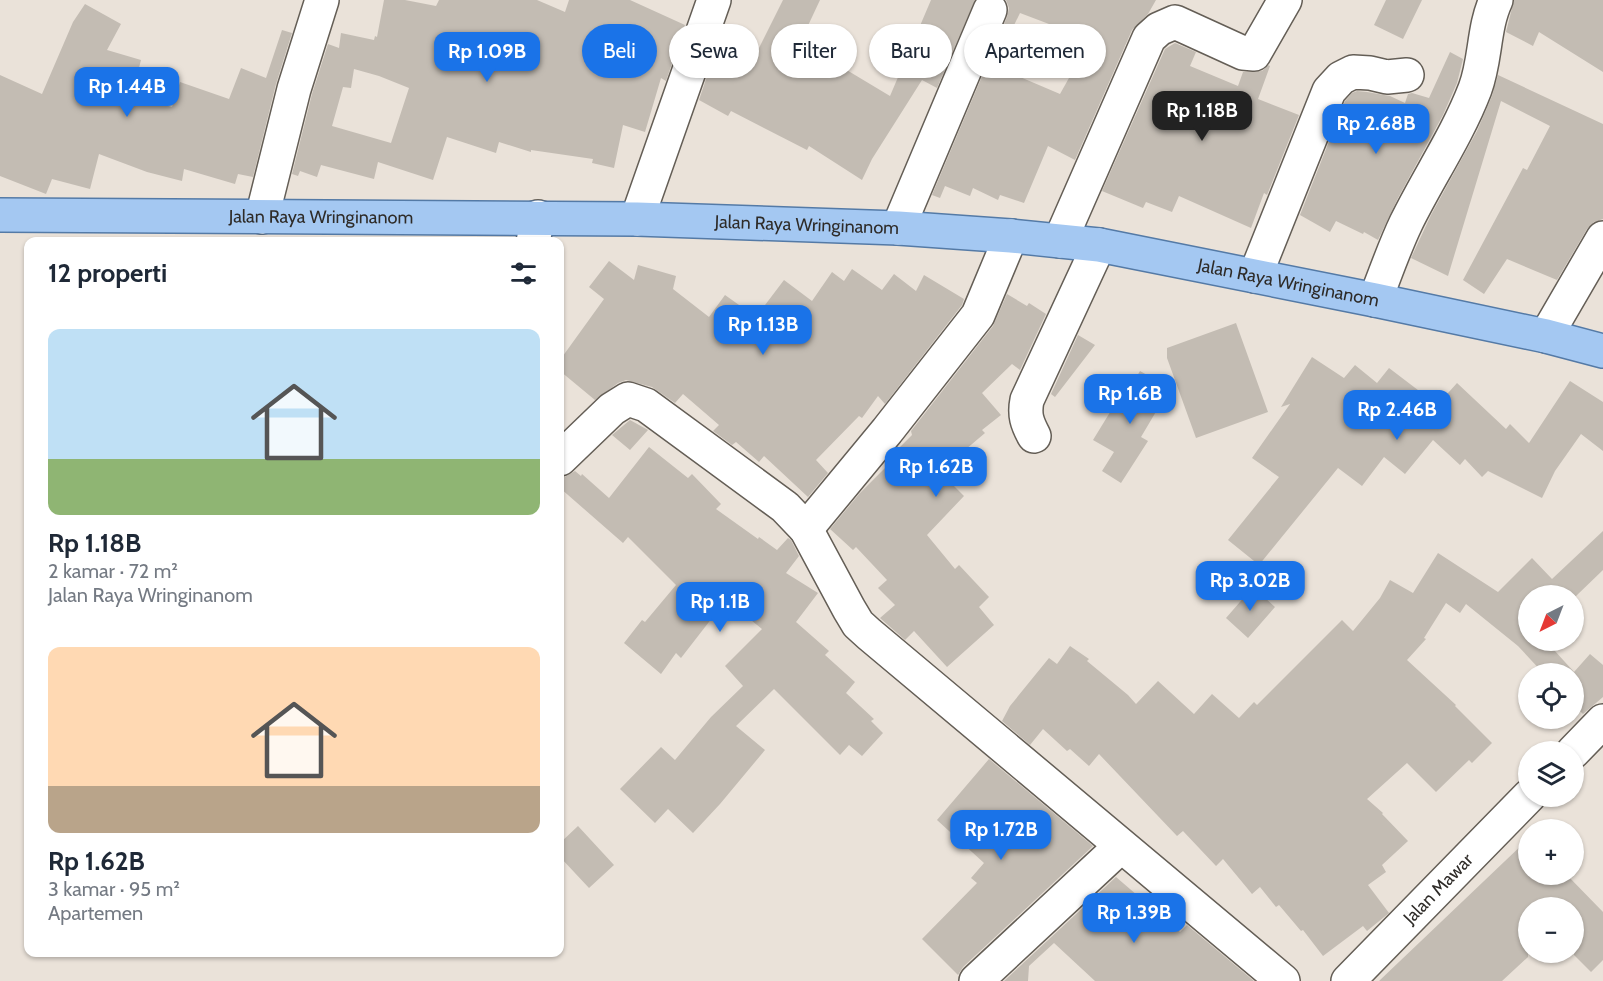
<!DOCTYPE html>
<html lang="id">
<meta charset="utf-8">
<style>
:root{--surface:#fff;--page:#f6f6f7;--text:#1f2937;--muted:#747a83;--accent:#1a73e8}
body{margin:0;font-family:Cabin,sans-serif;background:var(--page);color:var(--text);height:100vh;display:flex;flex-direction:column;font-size:22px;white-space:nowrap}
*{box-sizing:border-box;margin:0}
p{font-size:20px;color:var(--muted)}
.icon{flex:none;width:33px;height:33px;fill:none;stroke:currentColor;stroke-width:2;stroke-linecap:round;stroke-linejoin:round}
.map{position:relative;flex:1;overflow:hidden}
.drawer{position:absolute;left:24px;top:237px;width:540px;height:720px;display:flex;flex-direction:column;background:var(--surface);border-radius:12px;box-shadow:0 2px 4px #0004}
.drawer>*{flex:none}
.hud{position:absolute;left:582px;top:24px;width:570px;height:54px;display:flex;gap:12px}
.needle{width:39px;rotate:222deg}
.fabs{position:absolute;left:1518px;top:585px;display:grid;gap:12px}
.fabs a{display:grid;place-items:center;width:66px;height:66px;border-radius:50%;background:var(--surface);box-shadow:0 2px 4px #0004;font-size:30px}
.price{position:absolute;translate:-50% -51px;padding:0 14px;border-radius:12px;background:var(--accent);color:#fff;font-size:20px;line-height:39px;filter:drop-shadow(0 2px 3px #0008)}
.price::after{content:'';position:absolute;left:50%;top:36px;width:18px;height:14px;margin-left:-9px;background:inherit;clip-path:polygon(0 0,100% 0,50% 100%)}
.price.on{background:#222;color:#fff}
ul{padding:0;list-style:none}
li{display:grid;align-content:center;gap:12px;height:318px;padding:0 24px}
li span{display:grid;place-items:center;height:186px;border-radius:12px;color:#555}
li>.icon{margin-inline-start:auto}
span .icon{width:108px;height:108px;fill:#fffc;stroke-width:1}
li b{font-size:26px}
h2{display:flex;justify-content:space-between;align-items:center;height:72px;padding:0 24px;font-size:26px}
.tag{padding:0 21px;border-radius:27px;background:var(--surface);box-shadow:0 2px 4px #0004;font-size:21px;line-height:54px}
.tag.on{background:var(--accent);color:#fff}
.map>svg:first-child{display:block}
</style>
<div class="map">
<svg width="1603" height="981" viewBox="0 0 1603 981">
<rect width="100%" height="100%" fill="#eae2d9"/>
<path fill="#c3bcb3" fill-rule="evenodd" d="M384,0H405L436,6L439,0H537L565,12L569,0H630L685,25L666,81L661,78L645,132L623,125L614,168L592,163L593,159L531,150V152L499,142L496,153L447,137L433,180L378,162L374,179L321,165L317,177L300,171L298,176L292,174L312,94L328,44L339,48L341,33L374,40L375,36L377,37ZM354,69L379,76L409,88L391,143L332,126L343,87L351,88Z
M783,0H820L805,32L842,48L835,63L890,96L931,0H975L937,88L922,80L872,159L862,180L809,146L807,150L731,111L728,116L699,100L719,41L732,48L734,44L756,54Z
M1006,0H1156L1148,14L1132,30L1075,160L1048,146L1024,203L1000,195L998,200L973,188L970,196L945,186L940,198L932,195L1007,17L1009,8ZM1020,13L1078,35L1073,49L1083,53L1060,94L994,66Z
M1386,0H1422L1403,39L1374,25Z
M1514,0H1603V72L1539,32L1533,46L1506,32Z
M85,4L121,24L107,50L141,60L132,95L172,107L180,82L229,99L241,68L266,78L282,30L292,33L276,84L253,177L238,174L235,184L184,169L182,181L147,172L99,154L90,189L52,179L46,194L0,176V75L42,94L73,22Z
M1175,43L1196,52L1190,66L1238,86L1243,72L1262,71L1268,65L1270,66L1258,99L1299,115L1267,195L1264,193L1251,228L1179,196L1172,212L1146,202L1143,208L1102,191L1165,49Z
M1450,52L1463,59L1457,83L1443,115L1398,198L1378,240L1364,232L1363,234L1336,221L1330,232L1300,215L1345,101L1352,93L1357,91L1367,92L1390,96L1405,103L1408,94L1412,93L1429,98Z
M1498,75L1603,124V219L1594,222L1587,229L1557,280L1507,259L1484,294L1463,280L1523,168L1527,170L1550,126L1501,101L1448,276L1411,258L1431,215L1477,131L1492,96Z
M609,261L634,280L638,265L676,276L673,289L709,317L725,295L756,317L784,280L812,301L832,272L844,281L852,269L882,290L894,274L916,291L924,275L964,299L962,305L885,404L878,396L862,418L859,416L816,460L828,473L808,497L764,456L759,462L736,442L732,445L713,431L719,425L683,394L675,403L652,387L626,380L618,383L595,400L560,371V360L604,299L589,287Z
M1007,294L1027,306L1029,303L1046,314L1020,370L1012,364L982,393L1001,415L982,430L985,433L965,450L975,460L952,484L964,496L927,535L955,569L959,565L989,597L979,607L994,625L947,667L914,631L905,640L880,618L895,605L878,588L887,580L856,547L853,550L830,529L860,493L901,452L898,449L912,435L911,431L993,326Z
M1236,323L1268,412L1196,438L1167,358V348Z
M1078,335L1095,345L1055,397L1051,394Z
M1312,357L1344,378L1355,365L1377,383L1389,368L1435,403L1437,400L1440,402L1457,383L1506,429L1510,424L1529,443L1570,381L1603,402V451L1581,434L1555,471L1542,498L1488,471L1482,477L1465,459L1460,465L1433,440L1405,474L1384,457L1362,486L1338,468L1259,565L1228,540L1279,477L1252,458L1290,404L1281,407Z
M1140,371L1170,388L1141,437L1148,441L1121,483L1102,471L1114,452L1093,440L1112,409L1116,412Z
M630,420L648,430L630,450L612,435Z
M649,447L688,478L692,474L721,504L716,509L758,539L759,537L777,550L788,538L791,540L799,556L786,573L818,593L796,622L829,651L825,655L855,682L846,693L874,719L871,721L883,733L862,756L849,745L840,755L774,689L736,726L765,750L720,804L693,833L668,809L655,823L620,789L661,747L675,760L711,717L743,686L725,666L762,629L726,600L681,658L676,653L661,674L624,643L642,620L645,622L676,585L628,537L623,543L560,488V477H565L575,471L581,476L582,474L609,498Z
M1603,531V570L1576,596H1528V640H1545L1574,672L1590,654L1603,665V697L1583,714L1574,705V674H1544L1518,646L1466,604L1460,613L1446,603L1424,638L1426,639L1407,660L1456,705L1455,706L1492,743L1472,763L1469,760L1436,792L1407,763L1367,799L1383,813L1382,814L1408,841L1382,865L1386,872L1368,885L1389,913L1367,931L1363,926L1323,956L1303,930L1301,931L1279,905L1276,907L1260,887L1252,894L1223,859L1216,866L1183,831L1177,836L1099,754L1089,766L1070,749L1067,751L1043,729L1030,745L1002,721L1010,706L1049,658L1057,664L1070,646L1089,659L1087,661L1128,695L1136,704L1158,681L1194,714L1212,694L1239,718L1254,702L1257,705L1342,620L1353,631L1380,598L1390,580L1413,593L1438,553L1498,592L1532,558L1552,579Z
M1253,587L1275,607L1248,638L1226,618Z
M989,759L1093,846L963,967L958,975L922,939L977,883L971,878L984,863L937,820Z
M578,826L614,865L589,888L560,857V843Z
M1528,839V874H1566L1603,912V960L1591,972L1574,955V908H1528V957L1502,981H1379Z
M1116,877L1180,932L1187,925L1254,981H1095L1054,943L1029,966L1028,981H1004Z"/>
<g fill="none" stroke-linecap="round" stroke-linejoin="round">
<defs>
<g id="minor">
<path d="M262,217L294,89L322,0"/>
<path d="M637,219L714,0"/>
<path d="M898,228L990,10"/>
<path d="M1060,241L1149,38L1159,29L1175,22L1243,53L1254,54L1285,0"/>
<path d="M533,242L538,217"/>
<path d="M1255,276L1329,91L1341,78L1353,72L1370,73L1387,77L1407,75"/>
<path d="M1375,300C1385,275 1394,248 1406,223C1428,178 1457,136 1475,89C1486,60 1483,28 1496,0"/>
<path d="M1546,336L1603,238"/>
<path d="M1034,436C1027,423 1024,415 1027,400L1099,245"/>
<path d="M560,459L612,409L628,399L646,405L785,507L806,529L849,609L858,624L869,634L1283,981"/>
<path d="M806,529L887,431L978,315L1011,236"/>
<path d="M1573,752L1603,721"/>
<path d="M976,981L1120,847"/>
<path id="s1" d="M1348,981L1529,796"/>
</g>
<g id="major">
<path id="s2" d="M0,215L637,219L898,228L1011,236L1099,245L1375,300L1546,336L1603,351"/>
</g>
</defs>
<use href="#minor" stroke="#645e56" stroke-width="36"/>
<use href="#major" stroke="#547aa6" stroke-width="36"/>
<use href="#minor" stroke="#fff" stroke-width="33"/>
<use href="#major" stroke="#a4c8f2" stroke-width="33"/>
</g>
<g text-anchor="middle" stroke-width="4.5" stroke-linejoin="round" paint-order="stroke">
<g font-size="18" fill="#2e2b28" stroke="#fff">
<text dy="6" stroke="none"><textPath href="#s2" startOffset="321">Jalan Raya Wringinanom</textPath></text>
<text dy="6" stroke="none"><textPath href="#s2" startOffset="807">Jalan Raya Wringinanom</textPath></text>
<text dy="6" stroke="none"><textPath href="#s2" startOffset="1293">Jalan Raya Wringinanom</textPath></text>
<text dy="6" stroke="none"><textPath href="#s1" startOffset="129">Jalan Mawar</textPath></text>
</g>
</g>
</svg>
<div class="fabs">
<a><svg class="needle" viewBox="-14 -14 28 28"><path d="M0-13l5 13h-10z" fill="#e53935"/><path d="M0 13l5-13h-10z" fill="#747a83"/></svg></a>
<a><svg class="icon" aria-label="locate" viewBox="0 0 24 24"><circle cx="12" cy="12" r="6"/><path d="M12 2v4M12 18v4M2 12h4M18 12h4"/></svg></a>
<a><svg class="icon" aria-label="layers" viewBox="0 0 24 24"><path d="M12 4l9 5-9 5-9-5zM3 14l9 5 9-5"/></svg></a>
<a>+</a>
<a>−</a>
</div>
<b class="price" style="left:487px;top:83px">Rp 1.09B</b>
<b class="price" style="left:127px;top:118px">Rp 1.44B</b>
<b class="price on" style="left:1202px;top:142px">Rp 1.18B</b>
<b class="price" style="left:1376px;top:155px">Rp 2.68B</b>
<b class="price" style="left:763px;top:356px">Rp 1.13B</b>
<b class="price" style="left:1130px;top:425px">Rp 1.6B</b>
<b class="price" style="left:1397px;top:441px">Rp 2.46B</b>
<b class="price" style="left:936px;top:498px">Rp 1.62B</b>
<b class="price" style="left:1250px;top:612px">Rp 3.02B</b>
<b class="price" style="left:720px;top:633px">Rp 1.1B</b>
<b class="price" style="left:1001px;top:861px">Rp 1.72B</b>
<b class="price" style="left:1134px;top:944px">Rp 1.39B</b>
<div class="hud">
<a class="tag on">Beli</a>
<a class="tag">Sewa</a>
<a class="tag">Filter</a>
<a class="tag">Baru</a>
<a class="tag">Apartemen</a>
</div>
<section class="drawer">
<h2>12 properti<svg class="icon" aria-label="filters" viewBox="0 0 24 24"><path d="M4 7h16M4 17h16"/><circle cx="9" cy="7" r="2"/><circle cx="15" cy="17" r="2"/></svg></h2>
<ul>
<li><span style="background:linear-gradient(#bfe0f5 70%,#8fb573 0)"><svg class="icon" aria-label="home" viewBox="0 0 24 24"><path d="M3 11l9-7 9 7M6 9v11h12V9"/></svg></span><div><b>Rp 1.18B</b><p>2 kamar · 72 m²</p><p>Jalan Raya Wringinanom</p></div></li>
<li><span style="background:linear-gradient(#ffd9b3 75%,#b9a48a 0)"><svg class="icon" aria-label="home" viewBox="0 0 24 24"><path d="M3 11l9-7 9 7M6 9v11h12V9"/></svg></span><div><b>Rp 1.62B</b><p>3 kamar · 95 m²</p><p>Apartemen</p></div></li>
</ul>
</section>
</div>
